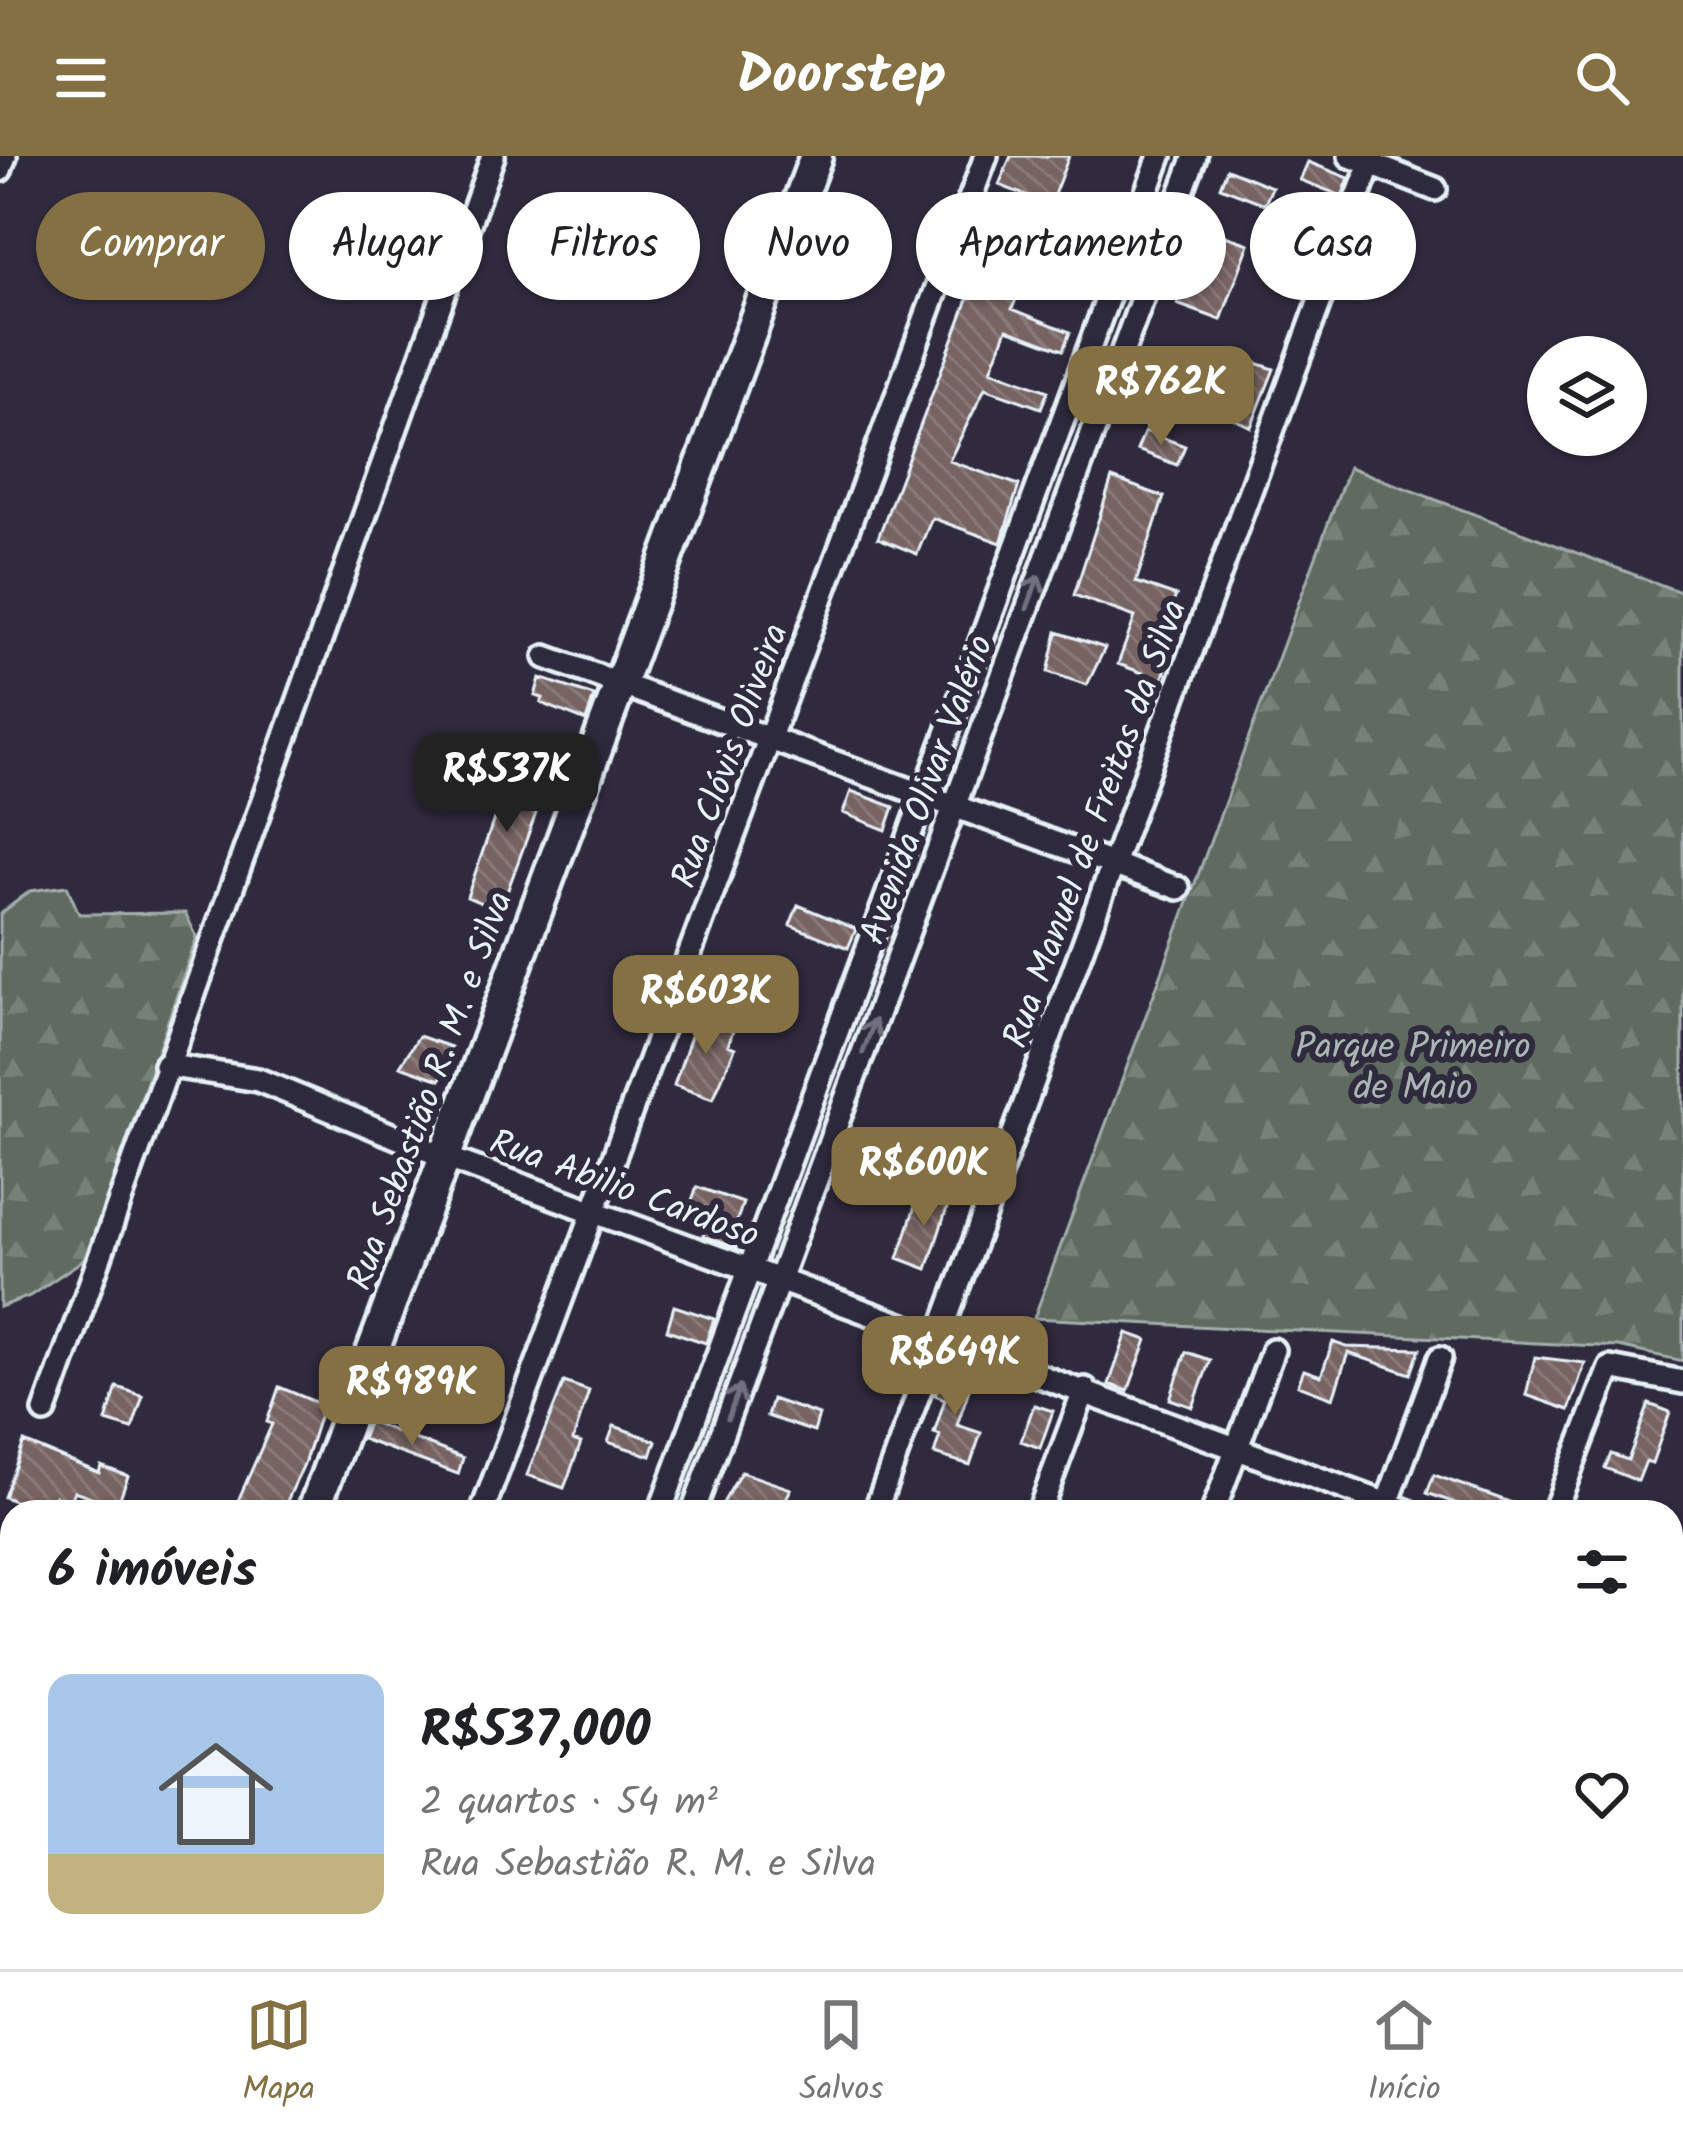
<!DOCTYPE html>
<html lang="pt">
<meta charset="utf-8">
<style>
:root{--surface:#fff;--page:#f2f2f2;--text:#202124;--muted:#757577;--line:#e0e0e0;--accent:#847042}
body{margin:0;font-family:Kalam,sans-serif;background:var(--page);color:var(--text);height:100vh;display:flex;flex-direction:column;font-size:45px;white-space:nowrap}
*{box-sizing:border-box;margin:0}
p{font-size:39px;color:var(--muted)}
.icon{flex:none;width:66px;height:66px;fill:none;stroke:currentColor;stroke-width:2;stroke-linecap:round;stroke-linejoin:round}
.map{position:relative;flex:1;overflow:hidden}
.details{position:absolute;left:0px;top:1344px;width:1683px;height:471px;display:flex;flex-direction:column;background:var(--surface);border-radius:36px 36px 0 0;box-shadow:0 3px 9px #0004}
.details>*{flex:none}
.hud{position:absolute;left:36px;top:36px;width:1611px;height:108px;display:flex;gap:24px}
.controls{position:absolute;left:1527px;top:180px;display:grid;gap:24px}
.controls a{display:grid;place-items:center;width:120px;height:120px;border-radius:50%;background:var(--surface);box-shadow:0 3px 9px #0004;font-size:60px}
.price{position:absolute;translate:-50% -102px;padding:0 27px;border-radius:24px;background:var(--accent);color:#fff;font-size:39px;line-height:78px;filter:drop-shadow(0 3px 6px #0008)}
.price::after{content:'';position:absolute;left:50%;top:72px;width:36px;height:27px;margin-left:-18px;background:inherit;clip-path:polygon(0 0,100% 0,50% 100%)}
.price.current{background:#222;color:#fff}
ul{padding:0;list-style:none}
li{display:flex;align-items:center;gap:36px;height:300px;padding:0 48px}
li+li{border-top:3px solid var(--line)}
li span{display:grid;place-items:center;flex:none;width:336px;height:240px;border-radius:24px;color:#555}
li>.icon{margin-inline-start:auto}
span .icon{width:144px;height:144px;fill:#fffc;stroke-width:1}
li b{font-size:51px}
h2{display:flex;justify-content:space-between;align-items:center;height:144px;padding:0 48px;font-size:51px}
.pill{padding:0 42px;border-radius:54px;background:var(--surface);box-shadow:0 3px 9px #0004;font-size:42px;line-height:108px}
.pill.current{background:var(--accent);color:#fff}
header{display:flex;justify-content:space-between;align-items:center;height:156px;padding:0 48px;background:var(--accent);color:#fff;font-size:54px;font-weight:800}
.tabs{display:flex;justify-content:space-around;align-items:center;height:168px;border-top:3px solid var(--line);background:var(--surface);font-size:33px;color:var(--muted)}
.tabs a{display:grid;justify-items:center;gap:6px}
.tabs .current{color:var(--accent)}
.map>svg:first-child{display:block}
</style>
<header><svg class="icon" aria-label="menu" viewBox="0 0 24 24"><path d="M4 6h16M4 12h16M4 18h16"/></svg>Doorstep<svg class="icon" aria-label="search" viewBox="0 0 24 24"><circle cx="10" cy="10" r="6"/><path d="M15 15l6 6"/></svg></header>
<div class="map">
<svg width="1683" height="1813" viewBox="0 0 1683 1813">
<defs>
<pattern id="forest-firs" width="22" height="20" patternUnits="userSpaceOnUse" patternTransform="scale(3)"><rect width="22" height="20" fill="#5f6b60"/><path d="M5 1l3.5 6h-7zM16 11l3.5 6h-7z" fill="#768178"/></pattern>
<pattern id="building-back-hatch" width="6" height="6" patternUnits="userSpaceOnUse" patternTransform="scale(3)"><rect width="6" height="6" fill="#766362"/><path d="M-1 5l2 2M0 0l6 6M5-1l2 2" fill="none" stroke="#8a7a79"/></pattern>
</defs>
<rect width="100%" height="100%" fill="#2f2a3d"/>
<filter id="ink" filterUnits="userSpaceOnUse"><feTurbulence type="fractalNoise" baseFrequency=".00833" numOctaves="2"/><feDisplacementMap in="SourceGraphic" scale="24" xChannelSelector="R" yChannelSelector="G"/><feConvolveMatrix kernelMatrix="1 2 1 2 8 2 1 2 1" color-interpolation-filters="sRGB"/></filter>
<g filter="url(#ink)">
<path fill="url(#forest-firs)" stroke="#a4aeac" stroke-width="3" d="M1349,311L1683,437V1205L1618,1191L1034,1162Z
M67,730L79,758L185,757L197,781L86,1102L30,1140L0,1151V758L30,735Z"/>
<path fill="url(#building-back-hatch)" stroke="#e8f1f8" stroke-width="3" d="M1011,0H1069L1050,49L999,29Z
M1308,6L1349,22L1342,40L1300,24Z
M1227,13L1272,31L1265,48L1220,31Z
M1286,64L1322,78L1310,117L1283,106L1285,100L1273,95Z
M1207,74L1249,88L1221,164L1177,148Z
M979,114L1021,131L1012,153L1070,176L1063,194L1007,173L991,214L1048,235L1041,252L985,232L949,305L1019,329L1001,387L932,362L917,398L878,382Z
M1238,201L1274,213L1251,271L1153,224L1160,206L1226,233Z
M1145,275L1185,290L1177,309L1137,294Z
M1112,322L1164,341L1136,426L1176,440L1155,487L1172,494L1162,524L1118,508L1135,461L1074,439Z
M1057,476L1105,492L1087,529L1048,516Z
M540,522L594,540L586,565L541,547L543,542L535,540Z
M506,606L549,622L500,755L467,741L506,628L499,625Z
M851,635L894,651L886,674L843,657Z
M798,749L856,773L848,792L790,769Z
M699,857L735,869L728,889L735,892L713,943L674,929Z
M419,880L451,891L440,924L400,910Z
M697,1031L743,1047L736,1067L744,1070L736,1092L703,1080L712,1054L691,1047Z
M920,1035L950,1043L927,1113L898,1102Z
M674,1150L714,1163L706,1187L667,1174Z
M1127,1177L1147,1184L1128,1235L1109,1228Z
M1333,1186L1346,1191L1420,1193L1411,1218L1348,1197L1333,1242L1298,1229L1304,1214L1321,1220Z
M1186,1196L1210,1204L1193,1251L1170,1243Z
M1535,1201L1585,1207L1569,1254L1526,1239Z
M953,1211L974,1219L957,1269L981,1277L970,1309L934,1298L940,1279L934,1277L945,1243L935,1239L943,1215Z
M564,1226L589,1235L573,1284L581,1287L564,1332L527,1319Z
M117,1231L143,1240L132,1273L106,1265Z
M279,1231L323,1249L304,1308L282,1356H233L272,1268L267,1266Z
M772,1243L819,1259L814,1276L767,1260Z
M1649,1248L1670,1256L1652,1307L1646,1305L1638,1325L1605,1312L1611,1298L1628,1304Z
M1034,1249L1053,1255L1040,1292L1021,1285Z
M369,1265L463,1302L458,1318L362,1283Z
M614,1270L656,1285L651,1300L608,1286Z
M24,1286L99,1317L101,1310L128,1320L117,1350L74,1335L70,1345L55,1340L49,1356H41L4,1341Z
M741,1316L791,1333L779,1356H747L723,1347Z
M1434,1319L1532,1354V1356H1480L1427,1337Z"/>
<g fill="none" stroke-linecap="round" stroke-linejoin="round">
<defs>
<path id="street" d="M1350,0L1435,33
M0,14L5,0
M546,501L1178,732
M165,909L258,924L445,1001L1409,1356
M45,1255L493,0
M482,1356L986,0
M660,1356L1160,0
M693,1356L1195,0
M875,1356L1373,0
M1039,1356L1085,1233
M1213,1356L1273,1194
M1384,1356L1440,1202
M1554,1356L1610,1212L1683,1226
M1671,1498L1683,1465
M450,1803L479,1813
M312,1813L316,1803
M524,1813L528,1803
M705,1813L708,1803
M873,1813L876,1803
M1046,1813L1050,1803
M1215,1813L1219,1803
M1386,1813L1390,1803
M1555,1813L1559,1803"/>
<path id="secondary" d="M313,1356L816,0
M143,1813L147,1803"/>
</defs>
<use href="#street" stroke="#e8f1f8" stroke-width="30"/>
<use href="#secondary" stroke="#e8f1f8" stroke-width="39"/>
<use href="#street" stroke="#2f2a3d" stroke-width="21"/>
<use href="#secondary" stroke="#2f2a3d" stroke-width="30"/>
</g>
<defs><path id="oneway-shaft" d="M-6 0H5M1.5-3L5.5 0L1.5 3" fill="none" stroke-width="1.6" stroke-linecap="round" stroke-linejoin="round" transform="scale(3)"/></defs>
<g stroke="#70707e">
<use href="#oneway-shaft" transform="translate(1033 436) rotate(-70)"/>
<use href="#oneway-shaft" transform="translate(869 880) rotate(-70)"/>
<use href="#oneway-shaft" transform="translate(734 1246) rotate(-70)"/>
</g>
</g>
<g text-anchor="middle" stroke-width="12" stroke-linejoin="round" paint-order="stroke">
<g font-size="36" fill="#e8f1f8" stroke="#2f2a3d">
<text transform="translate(728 599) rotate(-70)" y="13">Rua Clóvis Oliveira</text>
<text transform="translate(925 633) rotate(-70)" y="13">Avenida Olivar Valério</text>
<text transform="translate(1093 667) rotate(-70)" y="13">Rua Manuel de Freitas da Silva</text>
<text transform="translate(428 934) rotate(-70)" y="13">Rua Sebastião R. M. e Silva</text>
<text transform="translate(625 1031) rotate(20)" y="13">Rua Abilio Cardoso</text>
</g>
<g font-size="36" fill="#aab5b4" stroke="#2f2a3d">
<text x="1413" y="902">Parque Primeiro<tspan x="1413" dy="41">de Maio</tspan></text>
</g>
</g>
</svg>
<div class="controls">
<a><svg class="icon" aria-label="layers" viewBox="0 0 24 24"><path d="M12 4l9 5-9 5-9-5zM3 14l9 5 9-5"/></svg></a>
</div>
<b class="price" style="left:1161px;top:292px">R$762K</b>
<b class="price current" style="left:507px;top:679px">R$537K</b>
<b class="price" style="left:706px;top:901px">R$603K</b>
<b class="price" style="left:924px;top:1073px">R$600K</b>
<b class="price" style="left:955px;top:1262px">R$649K</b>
<b class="price" style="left:412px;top:1292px">R$989K</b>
<div class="hud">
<a class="pill current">Comprar</a>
<a class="pill">Alugar</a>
<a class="pill">Filtros</a>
<a class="pill">Novo</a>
<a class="pill">Apartamento</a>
<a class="pill">Casa</a>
</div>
<section class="details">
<h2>6 imóveis<svg class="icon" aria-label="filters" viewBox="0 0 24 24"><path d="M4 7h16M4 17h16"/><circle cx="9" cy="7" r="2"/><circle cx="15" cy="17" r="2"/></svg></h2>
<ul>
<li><span style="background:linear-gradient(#a9c7e8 75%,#c2b280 0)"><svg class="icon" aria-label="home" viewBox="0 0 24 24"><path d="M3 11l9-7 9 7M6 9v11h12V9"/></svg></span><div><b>R$537,000</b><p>2 quartos · 54 m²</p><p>Rua Sebastião R. M. e Silva</p></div><svg class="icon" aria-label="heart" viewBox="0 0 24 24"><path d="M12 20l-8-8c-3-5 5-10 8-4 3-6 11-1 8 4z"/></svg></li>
</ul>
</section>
</div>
<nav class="tabs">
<a class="current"><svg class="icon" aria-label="map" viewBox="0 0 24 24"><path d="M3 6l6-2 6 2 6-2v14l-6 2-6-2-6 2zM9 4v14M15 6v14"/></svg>Mapa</a>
<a><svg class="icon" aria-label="saved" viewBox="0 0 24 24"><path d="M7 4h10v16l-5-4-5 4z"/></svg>Salvos</a>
<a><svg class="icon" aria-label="home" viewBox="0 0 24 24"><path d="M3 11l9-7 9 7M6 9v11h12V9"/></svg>Início</a>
</nav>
